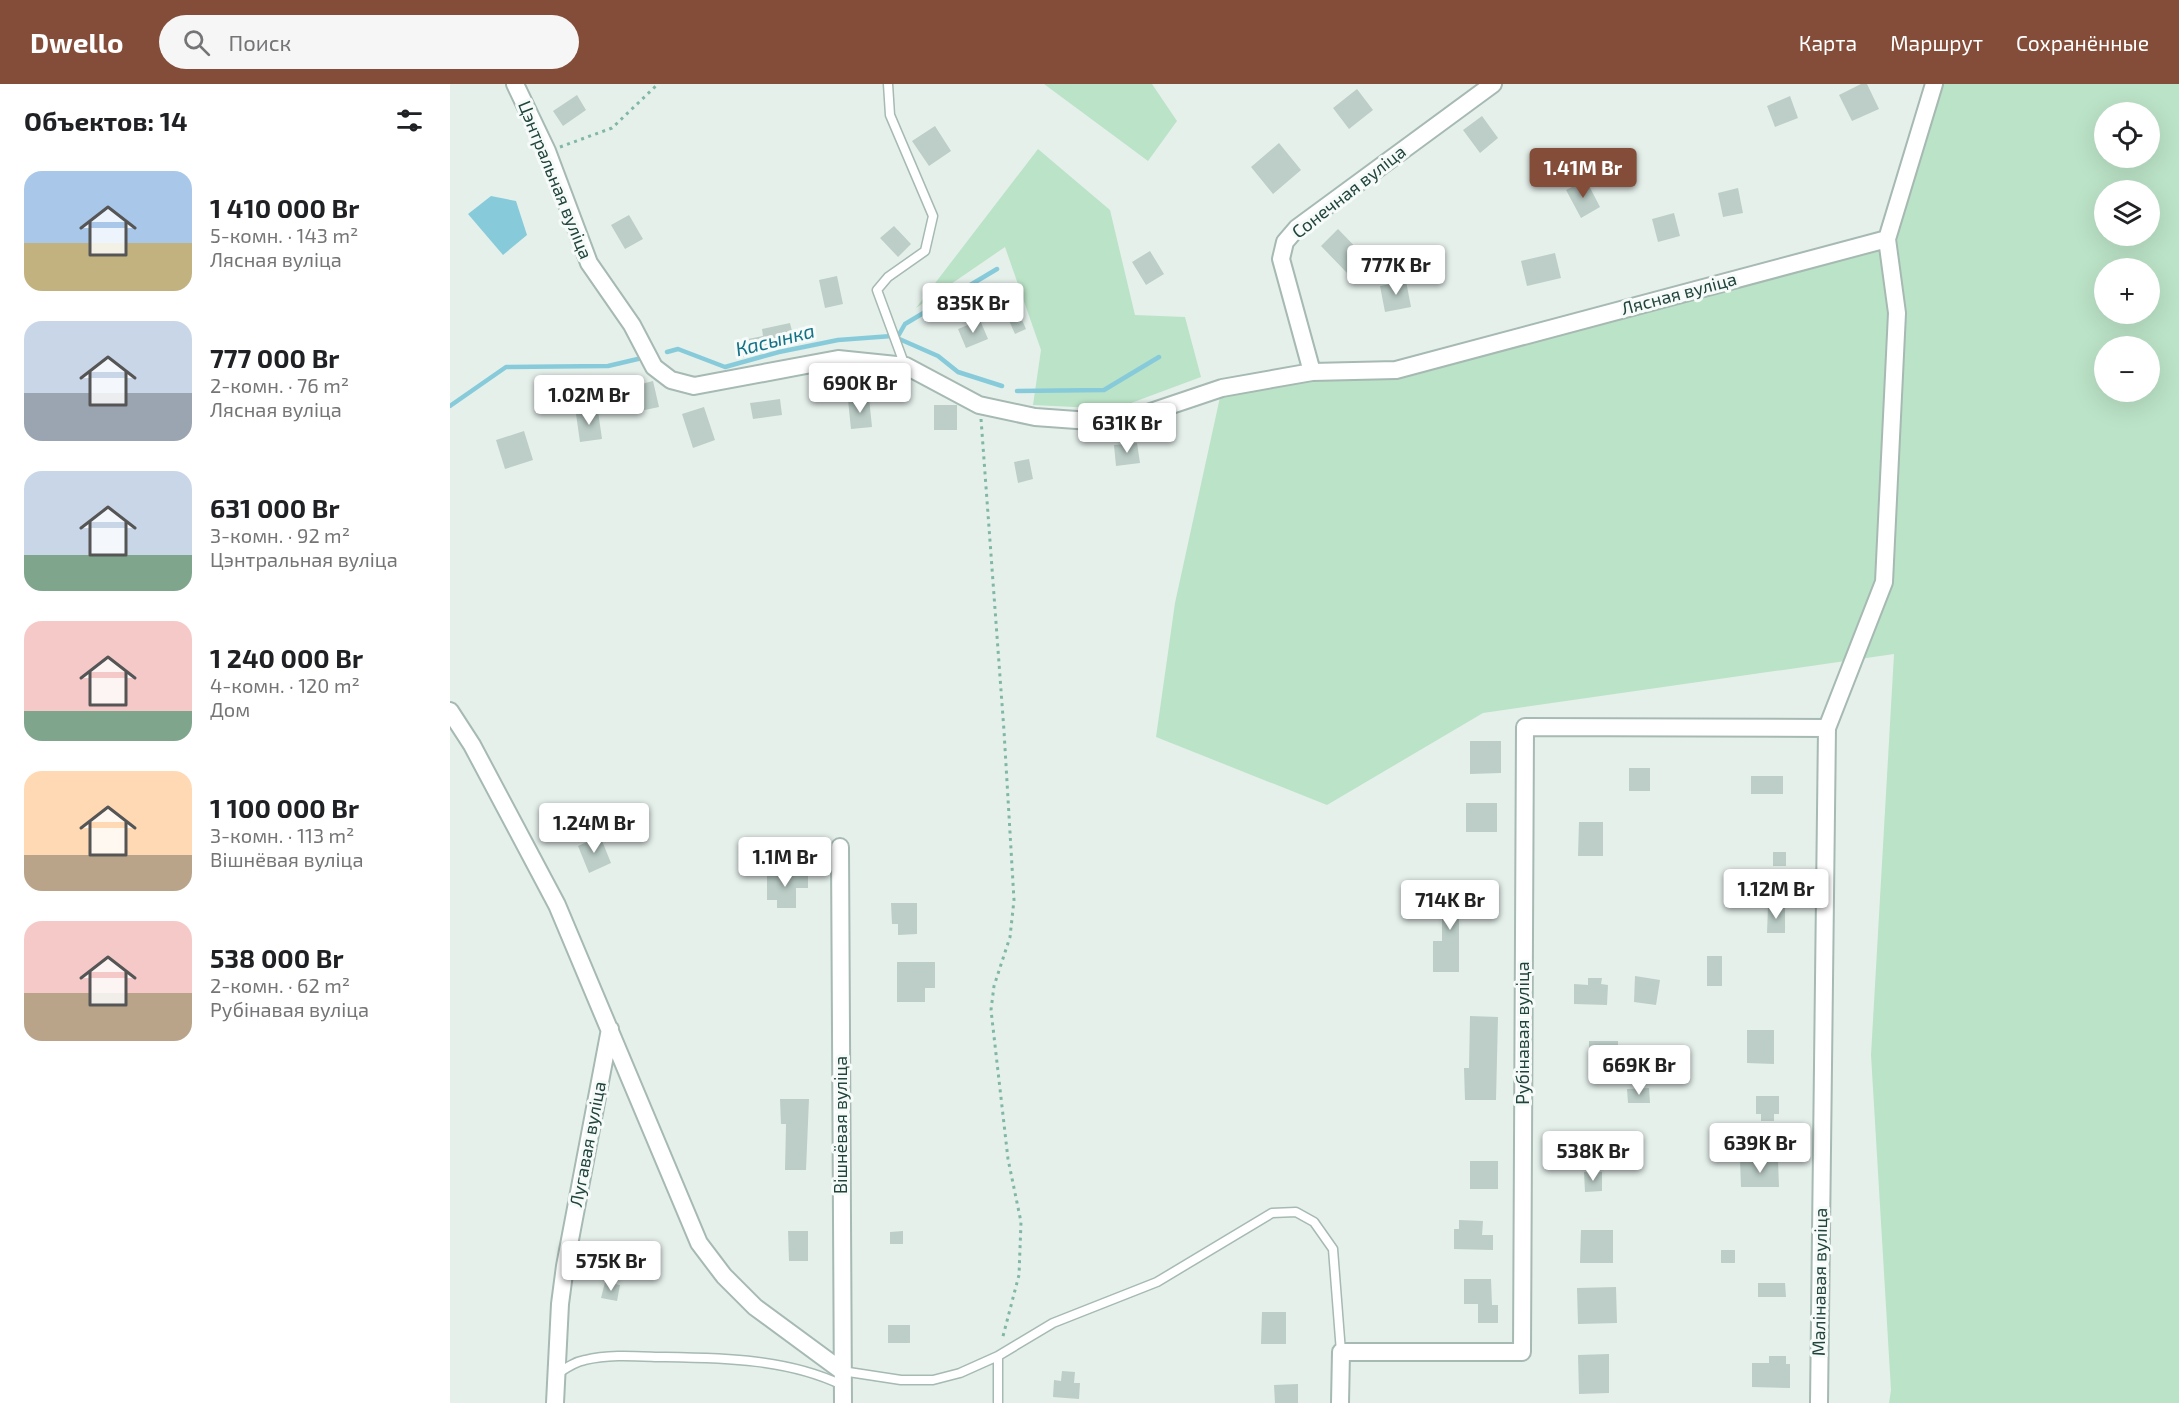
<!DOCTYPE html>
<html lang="ru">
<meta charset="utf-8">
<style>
:root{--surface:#fff;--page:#f6f6f6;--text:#202124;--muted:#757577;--accent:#844d39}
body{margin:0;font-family:"Exo 2",sans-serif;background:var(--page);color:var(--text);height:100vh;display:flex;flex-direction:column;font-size:22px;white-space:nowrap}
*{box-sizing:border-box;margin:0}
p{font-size:20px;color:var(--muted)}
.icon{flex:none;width:33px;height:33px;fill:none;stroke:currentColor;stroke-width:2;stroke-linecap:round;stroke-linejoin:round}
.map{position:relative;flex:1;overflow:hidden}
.sheet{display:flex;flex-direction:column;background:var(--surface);width:450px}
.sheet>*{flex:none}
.controls{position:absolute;left:1644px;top:18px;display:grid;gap:12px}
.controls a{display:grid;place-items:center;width:66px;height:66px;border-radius:50%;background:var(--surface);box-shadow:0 6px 24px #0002;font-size:30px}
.price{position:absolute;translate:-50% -51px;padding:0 14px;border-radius:6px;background:#fff;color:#222;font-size:20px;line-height:39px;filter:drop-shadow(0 2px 3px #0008)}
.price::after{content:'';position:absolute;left:50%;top:36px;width:18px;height:14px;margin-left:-9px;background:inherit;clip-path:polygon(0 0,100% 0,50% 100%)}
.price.on{background:var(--accent);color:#fff}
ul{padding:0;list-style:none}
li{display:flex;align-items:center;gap:18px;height:150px;padding:0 24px}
li span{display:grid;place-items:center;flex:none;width:168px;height:120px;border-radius:18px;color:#555}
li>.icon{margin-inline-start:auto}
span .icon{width:72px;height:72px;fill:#fffc;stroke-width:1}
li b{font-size:26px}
h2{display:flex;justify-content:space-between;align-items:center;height:72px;padding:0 24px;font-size:26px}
header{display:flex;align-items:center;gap:36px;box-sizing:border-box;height:84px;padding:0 30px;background:var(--accent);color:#fff}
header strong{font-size:28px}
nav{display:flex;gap:33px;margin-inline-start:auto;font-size:21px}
.search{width:420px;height:54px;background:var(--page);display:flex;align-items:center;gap:15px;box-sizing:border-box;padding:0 21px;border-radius:33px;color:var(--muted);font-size:22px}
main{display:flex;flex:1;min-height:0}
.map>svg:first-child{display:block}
</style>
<header>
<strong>Dwello</strong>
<div class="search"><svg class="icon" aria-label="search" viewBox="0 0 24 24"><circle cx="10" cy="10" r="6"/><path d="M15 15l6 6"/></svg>Поиск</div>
<nav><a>Карта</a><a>Маршрут</a><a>Сохранённые</a></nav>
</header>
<main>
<section class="sheet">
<h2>Объектов: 14<svg class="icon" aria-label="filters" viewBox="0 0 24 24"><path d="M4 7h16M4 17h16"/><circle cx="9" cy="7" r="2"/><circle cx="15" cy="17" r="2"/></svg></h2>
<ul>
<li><span style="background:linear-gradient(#a9c7e8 60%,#c2b280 0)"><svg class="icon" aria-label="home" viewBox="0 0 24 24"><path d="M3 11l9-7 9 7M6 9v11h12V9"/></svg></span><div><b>1 410 000 Br</b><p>5-комн. · 143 m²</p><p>Лясная вуліца</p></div></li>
<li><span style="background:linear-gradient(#c9d6e8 60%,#9aa5b1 0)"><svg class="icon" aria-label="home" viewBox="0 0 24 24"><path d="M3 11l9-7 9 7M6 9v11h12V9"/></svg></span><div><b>777 000 Br</b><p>2-комн. · 76 m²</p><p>Лясная вуліца</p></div></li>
<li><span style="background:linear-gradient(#c9d6e8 70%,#7fa58c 0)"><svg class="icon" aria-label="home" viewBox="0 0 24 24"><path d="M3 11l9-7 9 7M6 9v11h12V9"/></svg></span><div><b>631 000 Br</b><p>3-комн. · 92 m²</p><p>Цэнтральная вуліца</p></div></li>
<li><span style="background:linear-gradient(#f6c9c9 75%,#7fa58c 0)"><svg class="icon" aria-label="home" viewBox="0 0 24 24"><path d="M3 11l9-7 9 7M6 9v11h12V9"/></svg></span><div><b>1 240 000 Br</b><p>4-комн. · 120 m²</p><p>Дом</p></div></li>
<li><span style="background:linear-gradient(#ffd9b3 70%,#b9a48a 0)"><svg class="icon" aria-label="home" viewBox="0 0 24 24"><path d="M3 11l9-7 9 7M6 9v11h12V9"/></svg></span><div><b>1 100 000 Br</b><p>3-комн. · 113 m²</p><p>Вішнёвая вуліца</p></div></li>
<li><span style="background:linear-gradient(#f6c9c9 60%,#b9a48a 0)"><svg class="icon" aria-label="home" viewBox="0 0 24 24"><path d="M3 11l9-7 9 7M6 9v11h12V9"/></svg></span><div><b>538 000 Br</b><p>2-комн. · 62 m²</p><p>Рубінавая вуліца</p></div></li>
</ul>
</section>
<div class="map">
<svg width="1729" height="1319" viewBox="0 0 1729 1319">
<rect width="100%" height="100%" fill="#e5f0eb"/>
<path fill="#bbe3c7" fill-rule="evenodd" d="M594,0H702L727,37L698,77Z
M1484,0H1729V1319H1439L1441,1306L1421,971L1444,570L1033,629L877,721L706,653L725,519L772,304L947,286L1437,155ZM1654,28H1700V74H1654ZM1654,106H1700V152H1654ZM1654,184H1700V230H1654ZM1654,262H1700V308H1654Z
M588,65L660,126L685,231L735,233L751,293L665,325L583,321L591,266L555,163L466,224Z"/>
<path fill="#87cbda" d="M41,112L66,117L77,151L53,171L18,130Z"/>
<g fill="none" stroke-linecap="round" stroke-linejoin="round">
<path stroke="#87cbda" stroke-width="4.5" d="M547,185L455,240L447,254L488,272L508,288L552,302
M217,268L228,265L275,283L329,268L388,256L442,252
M567,307L654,306L709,273
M0,322L56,283L158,282L192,274"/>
</g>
<path fill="#bccec7" d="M1411,0H1417L1429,25L1402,37L1389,11Z
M907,5L923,26L899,45L883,24Z
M127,11L136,26L113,42L103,27Z
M1340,12L1348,34L1325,43L1317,22Z
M1032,32L1048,54L1030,69L1013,46Z
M485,42L501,67L479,82L462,57Z
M829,59L851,86L823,110L801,83Z
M1136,96L1150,123L1131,134L1116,106Z
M1288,104L1293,129L1273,133L1268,109Z
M1224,129L1230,152L1208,158L1202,135Z
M179,131L193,155L175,165L161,141Z
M444,142L461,160L448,173L430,154Z
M888,145L917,175L899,191L871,162Z
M700,167L714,190L696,201L682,178Z
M1105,169L1111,194L1077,202L1071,177Z
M387,192L393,220L375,224L369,196Z
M956,197L961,223L935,228L930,202Z
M563,216L576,245L565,250L552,221Z
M530,236L538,255L516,264L508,245Z
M340,239L345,259L291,273L288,257L313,252L312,245Z
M203,297L209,323L190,327L184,302Z
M419,314L422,343L401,345L398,316Z
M330,315L332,331L303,335L300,319Z
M484,321H507V346H484Z
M254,323L265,356L243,364L232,330Z
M148,327L152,355L130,358L126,330Z
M74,347L83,376L55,385L46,356Z
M687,359L690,379L666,382L664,361Z
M579,375L583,395L568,399L564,378Z
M1020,657H1051V689L1020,690Z
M1179,684H1200V707H1179Z
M1301,692H1333V710H1301Z
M1016,719H1047V748H1016Z
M1129,738H1153V772H1128Z
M150,752L161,779L139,789L128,762Z
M1323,768H1336V782H1323Z
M317,789H358V804H346V824H327V816H317Z
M992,806H1018V835H1009V888H983V857H992Z
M441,819H467V850L448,851V840H442Z
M1318,823H1335V849H1317Z
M1257,872H1272V902H1257Z
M447,878H485V904H475V918H447Z
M1185,892L1210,896L1206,921L1184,918Z
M1138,894H1152L1151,900L1158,901L1157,921L1124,920V900L1138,901Z
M1020,932L1048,933L1046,1016H1015L1014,984H1019Z
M1297,946H1324V980L1297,979Z
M1139,957H1168V972H1164V988H1139Z
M1199,1004L1200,1019H1178L1177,1005Z
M1306,1012H1329V1030H1324V1037H1311V1030H1306Z
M330,1015H359L356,1086H335L336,1040H331Z
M1290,1076H1328L1329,1103H1291Z
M1020,1077H1048V1105H1020Z
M1134,1088H1152V1107L1135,1108Z
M1009,1136L1033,1137L1032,1151H1043V1166L1004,1165V1145H1009Z
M1131,1146H1163V1179H1130Z
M338,1147H358V1177H339Z
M453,1147V1160H440V1148Z
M1271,1166H1285V1179H1271Z
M1014,1195H1041L1042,1221H1048V1239H1028V1220H1014Z
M155,1198L170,1201L167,1217L151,1214Z
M1308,1199H1335L1336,1213H1308Z
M1166,1203L1167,1239L1128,1240L1127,1204Z
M812,1228H836V1260H811Z
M438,1241H460V1259H438Z
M1159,1270V1309L1129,1310L1128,1271Z
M1319,1272H1336V1280H1340V1304L1302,1303V1279H1319Z
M612,1287L625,1288L624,1299H630L629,1315L603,1313L604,1296L611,1297Z
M848,1300V1319H825L824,1301Z"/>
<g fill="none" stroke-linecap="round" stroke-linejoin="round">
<defs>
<path id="lane" d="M438,0L440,31L483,132L475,167L438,193L427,206L455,282
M392,1287L451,1296H483L510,1289L548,1272L603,1239L707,1198L822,1129L846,1128L864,1138L883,1165L891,1268
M107,1290C116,1284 124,1278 135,1276C158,1270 185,1272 208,1273C270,1274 336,1274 392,1301
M548,1319V1272"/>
<path id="street" d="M65,0L97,67L139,179L182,241L204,283L221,296L244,302L388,275L456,282L529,321L585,333L668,339L772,304L862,288L946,286L1437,155L1484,0
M862,288L831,175L835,158L847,144L1043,0
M0,627L22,661L107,821L249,1159L274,1192L305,1223L392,1287
M390,763L393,1319
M105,1319L110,1220L115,1182L160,945
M890,1319L891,1268H1072L1075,643L1377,644
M1369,1319L1377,644L1434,498L1447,229L1437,155"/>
</defs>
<use href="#lane" stroke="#a6b9b3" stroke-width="11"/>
<use href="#street" stroke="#a6b9b3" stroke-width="20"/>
<path stroke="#81b7a7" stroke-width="3" stroke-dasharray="3 4.5" stroke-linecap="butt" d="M110,63L162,44L208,0
M531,335L554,647L564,816L560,853L544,902L541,926L558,1075L571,1138L569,1191L552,1256"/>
<use href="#lane" stroke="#fff" stroke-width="8"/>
<use href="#street" stroke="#fff" stroke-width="16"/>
</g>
<g text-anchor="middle" stroke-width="6" stroke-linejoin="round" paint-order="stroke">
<g font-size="18" fill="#21443c" stroke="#f6fbf9">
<text transform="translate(105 96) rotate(68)" y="6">Цэнтральная вуліца</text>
<text transform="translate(899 108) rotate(-38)" y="6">Сонечная вуліца</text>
<text transform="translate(1229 210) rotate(-15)" y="6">Лясная вуліца</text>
<text transform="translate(1073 949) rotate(-90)" y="6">Рубінавая вуліца</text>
<text transform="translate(391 1041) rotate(-90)" y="6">Вішнёвая вуліца</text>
<text transform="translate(138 1060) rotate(-79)" y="6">Лугавая вуліца</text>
<text transform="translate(1370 1198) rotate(-89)" y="6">Малінавая вуліца</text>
</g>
<g font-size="20" font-style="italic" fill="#137288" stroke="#f6fbf9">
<text transform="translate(325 256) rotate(-14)" y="7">Касынка</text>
</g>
</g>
</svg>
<div class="controls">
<a><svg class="icon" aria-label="locate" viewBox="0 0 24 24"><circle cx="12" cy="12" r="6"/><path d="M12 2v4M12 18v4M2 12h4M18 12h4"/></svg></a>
<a><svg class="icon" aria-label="layers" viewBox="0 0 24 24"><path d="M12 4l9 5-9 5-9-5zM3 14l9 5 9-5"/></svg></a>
<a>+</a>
<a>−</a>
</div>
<b class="price on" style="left:1133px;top:115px">1.41M Br</b>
<b class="price" style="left:946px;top:212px">777K Br</b>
<b class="price" style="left:523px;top:250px">835K Br</b>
<b class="price" style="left:410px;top:330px">690K Br</b>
<b class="price" style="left:139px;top:342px">1.02M Br</b>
<b class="price" style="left:677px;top:370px">631K Br</b>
<b class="price" style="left:144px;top:770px">1.24M Br</b>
<b class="price" style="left:335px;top:804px">1.1M Br</b>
<b class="price" style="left:1326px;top:836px">1.12M Br</b>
<b class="price" style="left:1000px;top:847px">714K Br</b>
<b class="price" style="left:1189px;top:1012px">669K Br</b>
<b class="price" style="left:1310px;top:1090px">639K Br</b>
<b class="price" style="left:1143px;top:1098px">538K Br</b>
<b class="price" style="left:161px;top:1208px">575K Br</b>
</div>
</main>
